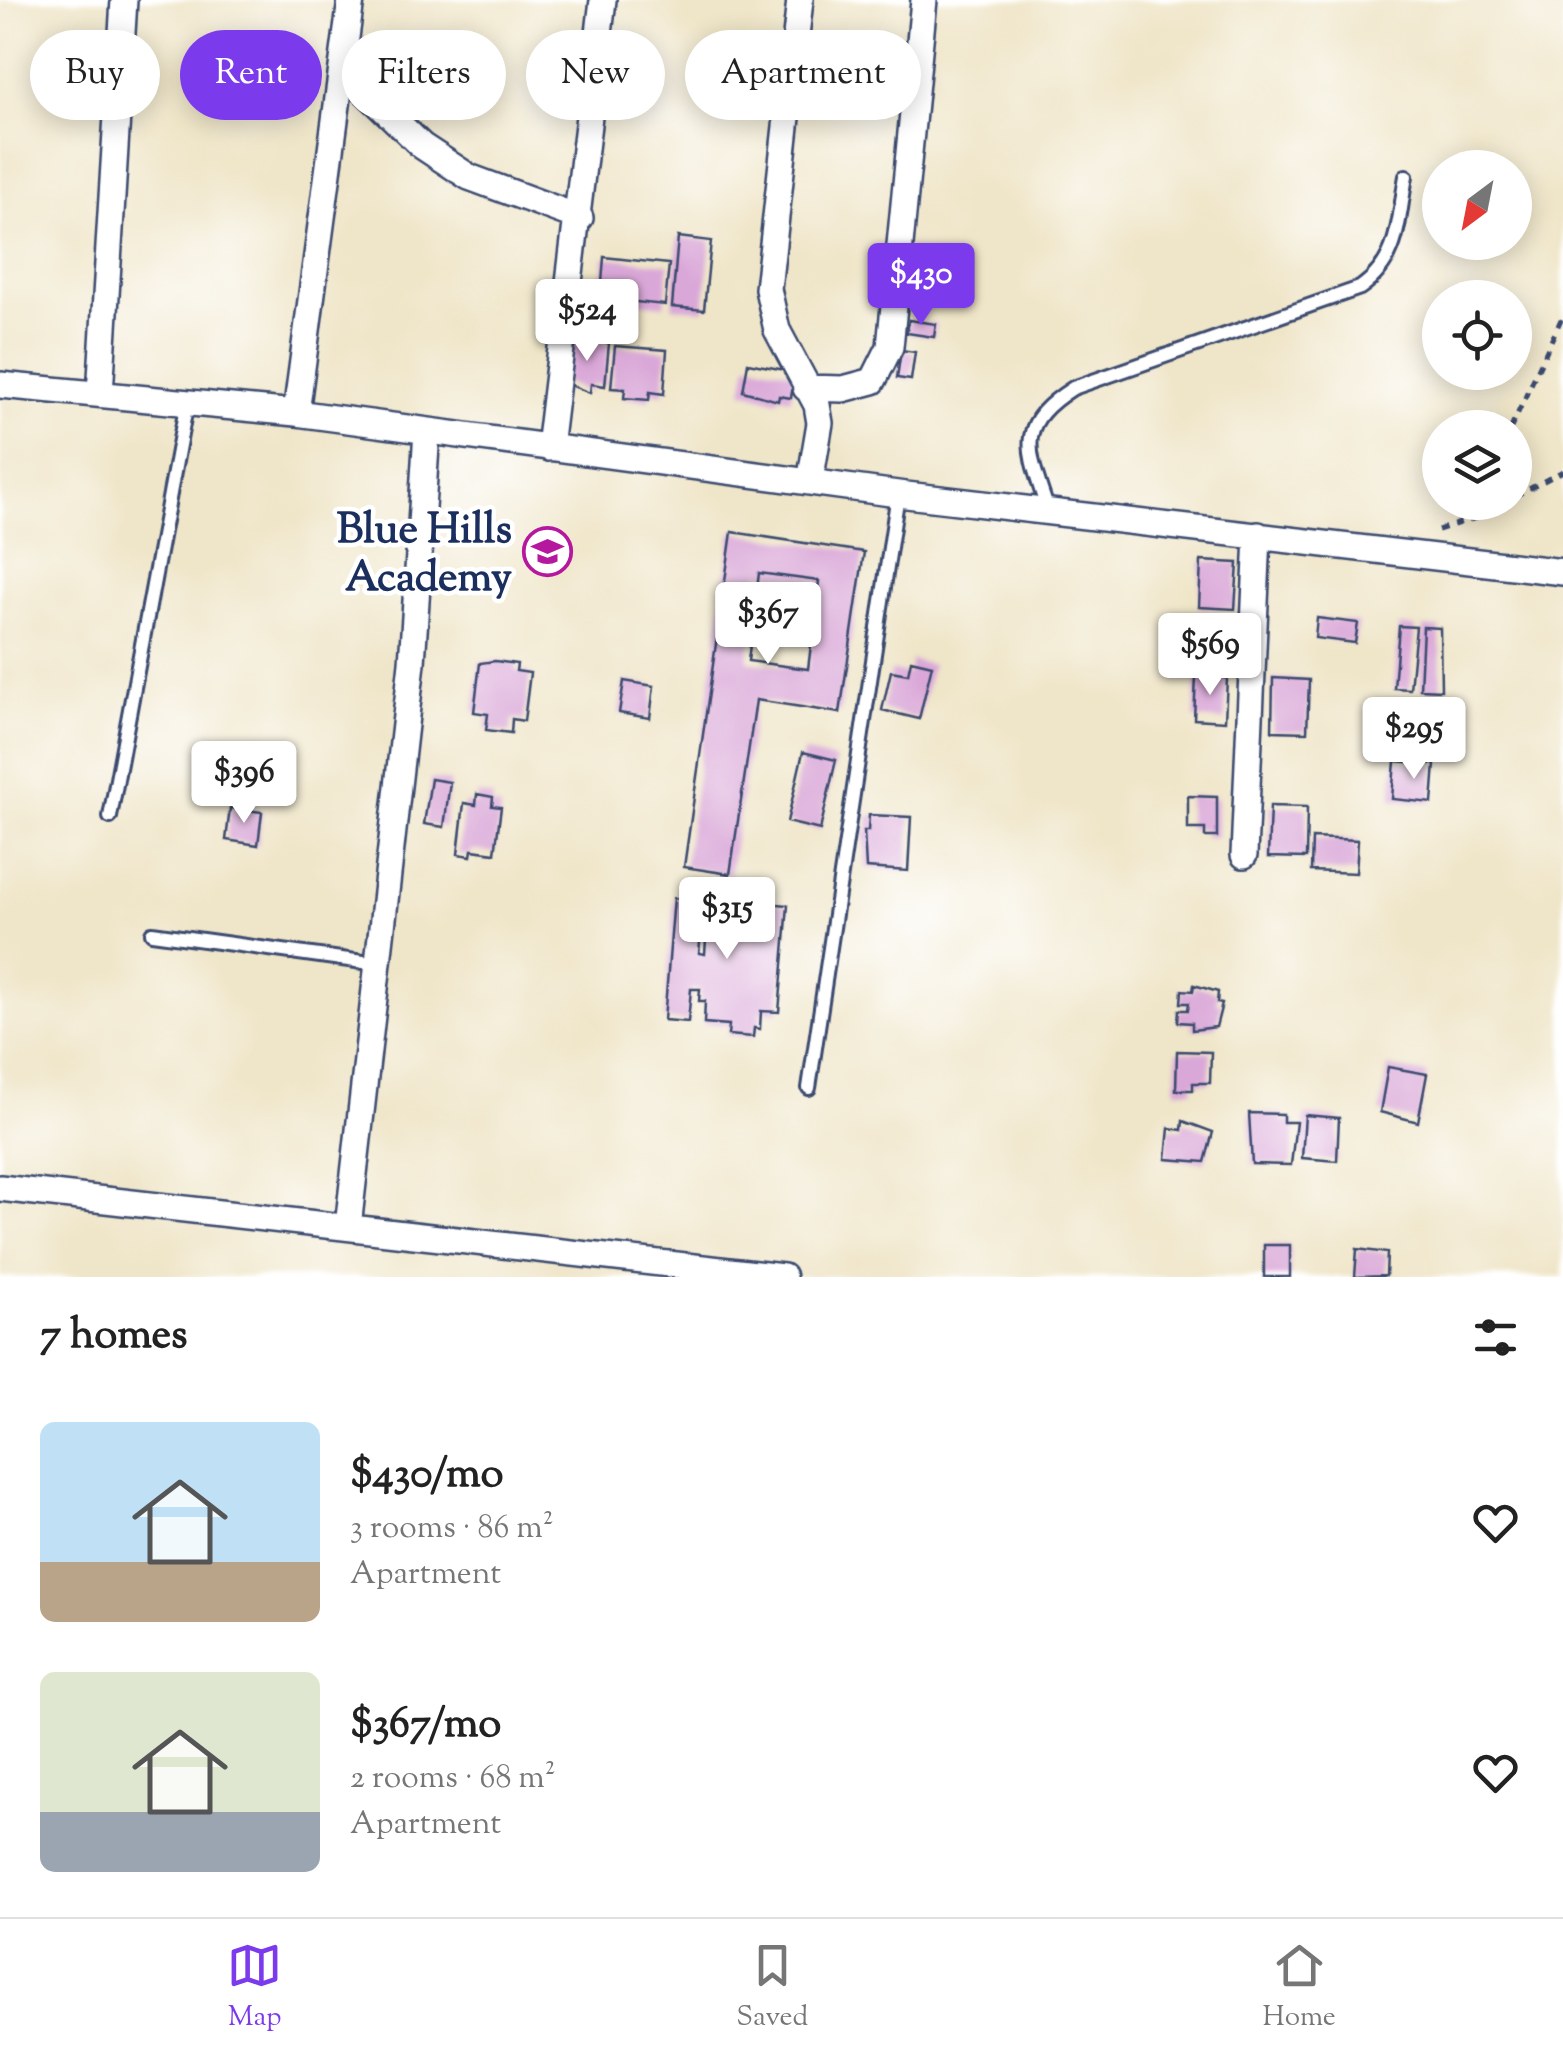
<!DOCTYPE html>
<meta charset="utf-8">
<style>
:root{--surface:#fff;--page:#f6f6f6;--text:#222;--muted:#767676;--line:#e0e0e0;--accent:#7c3aed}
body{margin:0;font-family:"Sorts Mill Goudy",serif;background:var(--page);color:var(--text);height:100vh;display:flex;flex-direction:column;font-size:38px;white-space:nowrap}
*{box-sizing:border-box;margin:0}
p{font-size:32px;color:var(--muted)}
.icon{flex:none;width:55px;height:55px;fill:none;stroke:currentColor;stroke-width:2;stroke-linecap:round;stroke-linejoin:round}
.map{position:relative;height:1277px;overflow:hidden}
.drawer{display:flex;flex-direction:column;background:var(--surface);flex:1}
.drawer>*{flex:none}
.banner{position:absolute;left:30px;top:30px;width:1000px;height:90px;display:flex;gap:20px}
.needle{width:65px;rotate:212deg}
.tools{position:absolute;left:1422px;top:150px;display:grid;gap:20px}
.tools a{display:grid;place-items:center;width:110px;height:110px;border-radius:50%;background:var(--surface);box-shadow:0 5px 25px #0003;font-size:50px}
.price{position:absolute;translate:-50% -85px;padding:0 22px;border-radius:10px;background:#fff;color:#222;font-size:32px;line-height:65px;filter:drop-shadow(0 2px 5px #0008)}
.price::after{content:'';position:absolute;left:50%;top:60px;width:30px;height:22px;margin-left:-15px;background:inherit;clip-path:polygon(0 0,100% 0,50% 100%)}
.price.active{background:var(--accent);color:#fff}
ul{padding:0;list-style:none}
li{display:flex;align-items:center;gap:30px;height:250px;padding:0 40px}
li span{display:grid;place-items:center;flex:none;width:280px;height:200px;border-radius:15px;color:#555}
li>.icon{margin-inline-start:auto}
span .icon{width:120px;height:120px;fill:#fffc;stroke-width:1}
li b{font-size:42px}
h2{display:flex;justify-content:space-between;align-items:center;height:120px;padding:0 40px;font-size:42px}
.chip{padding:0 35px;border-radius:45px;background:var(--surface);box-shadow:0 5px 25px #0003;font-size:35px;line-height:90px}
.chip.active{background:var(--accent);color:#fff}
.tab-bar{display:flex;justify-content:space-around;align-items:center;height:140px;border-top:2px solid var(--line);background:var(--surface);font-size:28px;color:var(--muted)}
.tab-bar a{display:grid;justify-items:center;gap:5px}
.tab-bar .active{color:var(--accent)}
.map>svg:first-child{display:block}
</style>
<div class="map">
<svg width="1563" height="1277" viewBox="0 0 1563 1277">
<rect width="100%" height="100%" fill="#fff"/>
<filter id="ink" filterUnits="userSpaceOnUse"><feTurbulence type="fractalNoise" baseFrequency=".01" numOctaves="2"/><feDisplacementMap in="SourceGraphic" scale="20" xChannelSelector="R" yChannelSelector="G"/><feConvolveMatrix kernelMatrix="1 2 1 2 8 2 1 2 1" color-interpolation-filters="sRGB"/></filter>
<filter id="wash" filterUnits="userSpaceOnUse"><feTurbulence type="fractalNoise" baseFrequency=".0048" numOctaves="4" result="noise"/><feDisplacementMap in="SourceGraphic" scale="40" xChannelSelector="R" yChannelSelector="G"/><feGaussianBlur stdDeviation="2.25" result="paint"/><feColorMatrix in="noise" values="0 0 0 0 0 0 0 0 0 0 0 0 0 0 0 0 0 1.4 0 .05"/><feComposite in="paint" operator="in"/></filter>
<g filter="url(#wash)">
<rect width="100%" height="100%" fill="#efe5c8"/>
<g id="blocks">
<path fill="#daa8d8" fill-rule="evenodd" d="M678,237L711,241L704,310L672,307Z
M604,257L669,264L665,305L615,300L616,284L602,283Z
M909,320L936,324L934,337L907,333Z
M569,338L609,343L605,386L591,384L590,393L565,383Z
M615,346L667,350L664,394L650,392L649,400L624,398L625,389L611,388Z
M901,350L915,352L911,380L897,378Z
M748,363L795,372L791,398L779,396L778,401L743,391Z
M732,532L864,552L840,713L756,700L730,874L684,867ZM759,573L819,581L808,669L748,661Z
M1201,561L1238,563L1235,609L1199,607Z
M1317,618L1358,623L1355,643L1315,638Z
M1399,626L1416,627L1410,689L1394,688Z
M1423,627L1440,628L1441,690L1420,689Z
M911,660L932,665L919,719L882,710L891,671L908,674Z
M495,661L517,664L516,671L530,673L524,721L512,719L511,733L486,730L488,714L474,712L480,663Z
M1196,676L1227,678L1225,721L1194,719Z
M1273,678L1309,680L1307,732L1272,731Z
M624,681L654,686L650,718L619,713Z
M803,752L836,760L820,830L787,822Z
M1395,761L1435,764L1432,803L1392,799Z
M431,779L450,782L444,827L424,824Z
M477,794L493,797L492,806L501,807L495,853L472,850L471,856L458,854L464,803L476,805Z
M1188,796L1217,797V837H1205V829H1188Z
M1270,806L1307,807L1306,858L1268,857Z
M230,808L262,812L258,845L226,840Z
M869,815L911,817L908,871L866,868L864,831H868Z
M1312,838L1358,840L1356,873L1311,871Z
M709,897L788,905L779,1012L761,1011L760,1029L754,1028L753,1037L728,1035L729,1025L704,1023L705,1001H699L700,989H691L688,1022L664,1020L674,898L704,900L699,953L705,954Z
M1194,985L1218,992L1217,1003L1222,1004L1216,1027L1192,1030V1023L1178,1022L1179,1010H1188L1189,1003H1181L1182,990L1193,991Z
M1177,1051L1211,1052L1210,1083H1193V1090H1176Z
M1388,1067L1427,1074L1418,1122L1380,1112Z
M1249,1113L1283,1114V1122H1296L1291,1165L1252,1164Z
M1305,1115L1339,1118L1337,1161L1302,1158Z
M1183,1121L1213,1132L1205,1162L1166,1159L1169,1128L1182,1130Z
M1264,1245H1290V1277H1264Z
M1357,1249L1387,1253L1386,1276L1355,1277Z"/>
</g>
</g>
<g filter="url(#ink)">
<use href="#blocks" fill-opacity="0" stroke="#3b4a6e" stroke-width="2.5"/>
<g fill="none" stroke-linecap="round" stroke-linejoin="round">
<defs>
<path id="lane" d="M1048,511C1029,451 1012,427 1073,388L1360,288C1400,260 1398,221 1406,176
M110,817L187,402
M152,933L378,964
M809,1088L898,494"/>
<path id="street" d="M800,0L768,289L777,330L817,405L820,423L810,482
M343,70L422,146L469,177L580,218
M0,385L296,413L898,494L1563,572
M806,388L843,389L873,381L890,347L924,0
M100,394L124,0
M296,413L351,0
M549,448L603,0
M1244,855L1258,535
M0,1188L783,1277
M348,1227L412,663L427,431"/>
</defs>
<use href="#lane" stroke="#3b4a6e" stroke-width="18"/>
<use href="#street" stroke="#3b4a6e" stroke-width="30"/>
<path stroke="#3b4a6e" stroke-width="5" stroke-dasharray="8 8" stroke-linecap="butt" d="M1511,428L1563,315
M1515,496L1563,471
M1438,530L1482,516L1504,502"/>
<use href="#lane" stroke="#fff" stroke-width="12"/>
<use href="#street" stroke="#fff" stroke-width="25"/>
</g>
</g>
<defs>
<symbol id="school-ring" viewBox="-11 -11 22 22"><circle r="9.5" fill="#fff" stroke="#b5179e" stroke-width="1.5"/><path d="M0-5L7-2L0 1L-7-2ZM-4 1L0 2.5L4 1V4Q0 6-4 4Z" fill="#b5179e"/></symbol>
</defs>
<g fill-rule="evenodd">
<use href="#school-ring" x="520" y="524" width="55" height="55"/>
</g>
<g text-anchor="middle" stroke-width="9" stroke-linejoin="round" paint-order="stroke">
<g font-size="42" font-weight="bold" fill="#1b2f5e" stroke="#fff" text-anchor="end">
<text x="512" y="542">Blue Hills<tspan x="512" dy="48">Academy</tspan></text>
</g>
</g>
</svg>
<div class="tools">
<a><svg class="needle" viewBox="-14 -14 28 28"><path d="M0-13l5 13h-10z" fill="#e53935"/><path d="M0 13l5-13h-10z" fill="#767676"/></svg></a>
<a><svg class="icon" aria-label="locate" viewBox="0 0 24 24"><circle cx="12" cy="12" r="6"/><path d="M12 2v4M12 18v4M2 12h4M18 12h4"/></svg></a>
<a><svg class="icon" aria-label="layers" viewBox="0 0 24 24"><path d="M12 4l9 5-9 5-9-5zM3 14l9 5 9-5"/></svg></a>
</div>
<b class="price active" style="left:921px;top:328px">$430</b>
<b class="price" style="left:587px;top:364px">$524</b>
<b class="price" style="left:768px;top:667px">$367</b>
<b class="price" style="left:1210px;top:698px">$569</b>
<b class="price" style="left:1414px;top:782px">$295</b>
<b class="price" style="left:244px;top:826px">$396</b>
<b class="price" style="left:727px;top:962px">$315</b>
<div class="banner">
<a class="chip">Buy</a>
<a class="chip active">Rent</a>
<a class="chip">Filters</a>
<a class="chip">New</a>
<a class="chip">Apartment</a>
</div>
</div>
<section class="drawer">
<h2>7 homes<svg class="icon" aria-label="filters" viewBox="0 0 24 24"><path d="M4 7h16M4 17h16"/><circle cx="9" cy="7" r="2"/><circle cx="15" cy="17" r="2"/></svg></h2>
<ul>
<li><span style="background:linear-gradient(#bfe0f5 70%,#b9a48a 0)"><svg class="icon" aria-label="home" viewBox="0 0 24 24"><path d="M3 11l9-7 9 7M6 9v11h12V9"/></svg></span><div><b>$430/mo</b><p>3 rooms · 86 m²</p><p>Apartment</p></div><svg class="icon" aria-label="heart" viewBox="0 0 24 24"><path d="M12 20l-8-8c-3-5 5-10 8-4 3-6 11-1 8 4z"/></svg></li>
<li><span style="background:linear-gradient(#dfe7d0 70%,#9aa5b1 0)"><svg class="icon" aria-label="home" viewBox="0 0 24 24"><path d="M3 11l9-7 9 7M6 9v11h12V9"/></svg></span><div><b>$367/mo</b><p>2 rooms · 68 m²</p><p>Apartment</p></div><svg class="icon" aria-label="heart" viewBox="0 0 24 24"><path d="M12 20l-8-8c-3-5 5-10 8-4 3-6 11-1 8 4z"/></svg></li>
</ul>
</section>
<nav class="tab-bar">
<a class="active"><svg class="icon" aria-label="map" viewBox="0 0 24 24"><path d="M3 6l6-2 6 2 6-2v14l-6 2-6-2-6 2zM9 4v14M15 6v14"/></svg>Map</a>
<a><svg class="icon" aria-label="saved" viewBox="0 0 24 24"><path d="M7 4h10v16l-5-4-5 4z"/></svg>Saved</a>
<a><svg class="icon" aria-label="home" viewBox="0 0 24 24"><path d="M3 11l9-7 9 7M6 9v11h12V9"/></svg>Home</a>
</nav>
